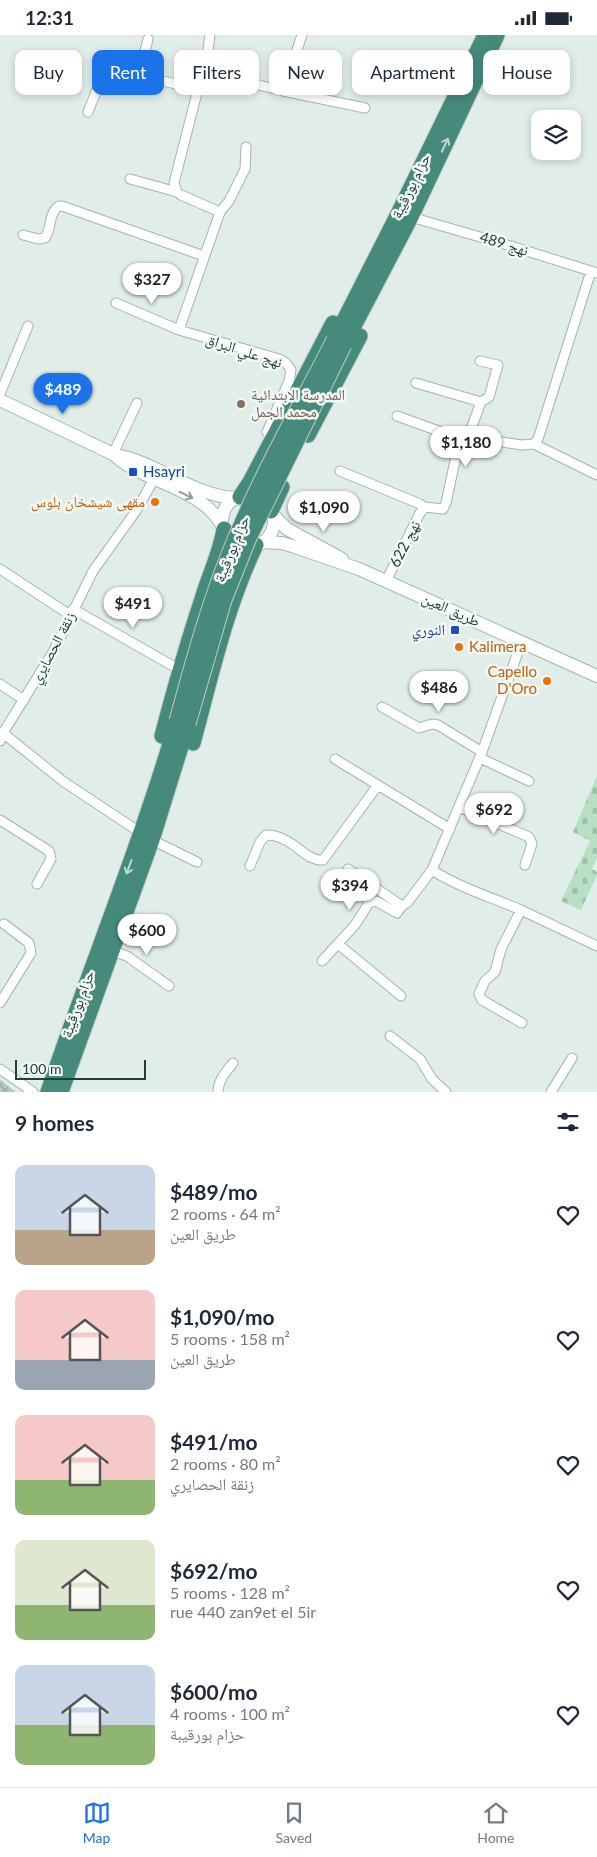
<!DOCTYPE html>
<meta charset="utf-8">
<style>
:root{--surface:#fff;--page:#f6f6f7;--text:#1f2937;--muted:#747a83;--line:#e0e1e3;--accent:#1a73e8}
body{margin:0;font-family:Lato,"Noto Naskh Arabic",sans-serif;background:var(--page);color:var(--text);height:100vh;display:flex;flex-direction:column;font-size:19px;white-space:nowrap}
*{box-sizing:border-box;margin:0}
p{font-size:16px;color:var(--muted)}
.icon{flex:none;width:28px;height:28px;fill:none;stroke:currentColor;stroke-width:2;stroke-linecap:round;stroke-linejoin:round}
.map{position:relative;height:1057px;overflow:hidden}
.details{display:flex;flex-direction:column;background:var(--surface);flex:1}
.details>*{flex:none}
.hud{position:absolute;left:15px;top:15px;width:568px;height:45px;display:flex;gap:10px}
.buttons{position:absolute;left:531px;top:75px;display:grid;gap:10px}
.buttons a{display:grid;place-items:center;width:50px;height:50px;border-radius:10px;background:var(--surface);box-shadow:0 2px 8px #0003;font-size:25px}
.scale{position:absolute;left:15px;bottom:12px;width:131px;box-sizing:border-box;padding-left:5px;border:2px solid #203f37;border-top:0;font-size:14px;line-height:18px;white-space:nowrap;color:#203f37;-webkit-text-stroke:4px #f2f9f5;paint-order:stroke}
.price{position:absolute;translate:-50% -42px;padding:0 11px;border-radius:18px;background:#fff;color:#222;font-size:16px;line-height:32px;filter:drop-shadow(0 1px 2px #0008)}
.price::after{content:'';position:absolute;left:50%;top:30px;width:15px;height:11px;margin-left:-8px;background:inherit;clip-path:polygon(0 0,100% 0,50% 100%)}
.price.on{background:var(--accent);color:#fff}
ul{padding:0;list-style:none}
li{display:flex;align-items:center;gap:15px;height:125px;padding:0 15px}
li span{display:grid;place-items:center;flex:none;width:140px;height:100px;border-radius:10px;color:#555}
li>.icon{margin-inline-start:auto}
span .icon{width:60px;height:60px;fill:#fffc;stroke-width:1}
li b{font-size:21px}
h2{display:flex;justify-content:space-between;align-items:center;height:60px;padding:0 15px;font-size:21px}
.tag{padding:0 18px;border-radius:10px;background:var(--surface);box-shadow:0 2px 8px #0003;font-size:18px;line-height:45px}
.tag.on{background:var(--accent);color:#fff}
.status{display:flex;justify-content:space-between;align-items:center;height:35px;padding:0 25px;background:var(--surface);direction:ltr}
.status svg{height:14px;fill:currentColor}
.dock{display:flex;justify-content:space-around;align-items:center;height:70px;border-top:1px solid var(--line);background:var(--surface);font-size:14px;color:var(--muted)}
.dock a{display:grid;justify-items:center;gap:2px}
.dock .on{color:var(--accent)}
.map>svg:first-child{display:block}
</style>
<div class="status"><b>12:31</b><svg viewBox="0 0 49 12"><path d="M0 12V9h3v3zM5 12V6h3v6zM10 12V3h3v9zM15 12V0h3v12zM26 1h20v11H26zM47 4h2v5h-2z"/></svg></div>
<div class="map">
<svg width="597" height="1057" viewBox="0 0 597 1057">
<defs>
<pattern id="cemetery-stones" width="16" height="16" patternUnits="userSpaceOnUse" patternTransform="scale(1.25)"><rect width="16" height="16" fill="#b8e0c4"/><path d="M2 7V4a2 2 0 0 1 4 0v3zM10 15v-3a2 2 0 0 1 4 0v3z" fill="#9ec1a9"/></pattern>
<pattern id="building-cross-hatch" width="8" height="8" patternUnits="userSpaceOnUse" patternTransform="scale(1.25)"><rect width="8" height="8" fill="#b6c8c1"/><path d="M0 0l8 8M0 8l8-8" fill="none" stroke="#94a49e"/></pattern>
</defs>
<rect width="100%" height="100%" fill="#e1ede8"/>
<path fill="url(#cemetery-stones)" d="M597,741V823L592,834L597,837V840L581,875L561,866L590,806L573,797Z"/>
<path fill="url(#building-cross-hatch)" stroke="#b3c7bf" d="M0,1045L15,1057H0Z"/>
<g fill="none" stroke-linecap="round" stroke-linejoin="round">
<defs>
<path id="minor" d="M210,0L205,37L198,54L174,148L177,157L181,160L220,177
M205,37L283,56L365,73
M139,40L148,4
M283,56L302,0
M88,77L102,42L109,36H119L198,54
M130,144L177,157
M411,182L511,211L597,238
M23,200L38,204L45,203C52,194 48,178 59,171H62L204,221
M116,268L179,295L279,324L286,328L291,335L289,346L267,397L273,403
M179,295L220,177L229,166L245,134L246,112
M416,348L481,367
M0,359L28,291
M397,381L461,404
M468,402L522,410L534,409L538,404L591,236
M534,409L597,440
M113,419L137,368
M340,436L420,469L425,472
M0,534L70,580
M386,546L420,478L425,472L443,474L446,468L459,407L461,404L468,402L481,367L489,362L498,330L480,326
M73,574L180,635
M522,606L482,717L432,835C460,853 491,862 521,875L501,914L495,937L485,946L479,959L482,965L522,988
M0,649L24,665
M382,672L419,693L432,689L438,690L482,717
M3,698L64,747L141,798
M0,706L3,698L53,617L93,536L136,476L154,444
M480,723L529,746
M335,724L450,794
M459,772L529,802L532,809L525,830
M0,785L49,816L51,824L37,849
M152,805L197,827
M250,831L260,807L266,800C293,800 305,827 323,825L378,750
M348,834L402,871L407,868L432,835
M521,875L597,911
M338,909L401,961
M112,916L127,921L169,951
M322,926L355,890L369,868L376,866L397,878L402,871
M0,968L31,918L29,908L4,889
M390,1001L420,1024L432,1044L446,1057
M0,1034L33,1057
M218,1057C218,1045 226,1037 233,1028
M551,1057L572,1023"/>
<path id="secondary" d="M0,365L113,419C118,423 123,428 129,431C160,450 203,457 222,490
M115,420C157,427 192,461 236,463
M222 486a26 26 0 1 1 52 0a26 26 0 1 1-52 0Z
M273,480L287,494L342,524
M262,507L282,508L292,511L359,534L597,641"/>
<path id="trunk" d="M334,305L398,179L485,0
M344,310L411,182L497,0
M308,400L360,301
M240,462L250,447L333,288
M271,476L282,452
M162,701C174,655 187,609 202,564C209,540 220,519 224,494
M193,708C211,642 226,572 256,510
M48,1057C90,933 140,811 177,686
M61,1057L152,805L188,689"/>
</defs>
<use href="#minor" stroke="#a3b5af" stroke-width="11"/>
<use href="#secondary" stroke="#9eb9b1" stroke-width="14"/>
<use href="#trunk" stroke="#c1c9c7" stroke-width="17"/>
<use href="#minor" stroke="#fff" stroke-width="9"/>
<use href="#secondary" stroke="#fff" stroke-width="12"/>
<use href="#trunk" stroke="#468a7c" stroke-width="15"/>
<defs>
<path id="trunk-bridge" d="M177,686C194,623 211,561 236,502C264,434 301,370 334,305
M188,689L224,565L248,505L344,310"/>
</defs>
<use href="#trunk-bridge" stroke="#c1c9c7" stroke-width="17" stroke-linecap="butt"/>
<use href="#trunk-bridge" stroke="#468a7c" stroke-width="15"/>
</g>
<defs><path id="oneway-shaft" d="M-6 0H5M1.5-3L5.5 0L1.5 3" fill="none" stroke-width="1.6" stroke-linecap="round" stroke-linejoin="round" transform="scale(1.25)"/></defs>
<g stroke="#bed8d1">
<use href="#oneway-shaft" transform="translate(445 110) rotate(-65)"/>
<use href="#oneway-shaft" transform="translate(129 832) rotate(110)"/>
</g>
<use stroke="#909f9b" href="#oneway-shaft" transform="translate(186 460) rotate(26)"/>
<circle fill="#8d6e63" stroke="#f2f9f5" stroke-width="2" cx="241" cy="369" r="5"/>
<g fill="#1a4fb4" stroke="#f2f9f5" stroke-width="2">
<rect x="128" y="432" width="10" height="10" rx="2.5"/>
<rect x="450" y="590" width="10" height="10" rx="2.5"/>
</g>
<g fill="#e8710a" stroke="#f2f9f5" stroke-width="2">
<circle cx="155" cy="467" r="5"/>
<circle cx="459" cy="612" r="5"/>
<circle cx="547" cy="646" r="5"/>
</g>
<g text-anchor="middle" stroke-width="5" stroke-linejoin="round" paint-order="stroke">
<g font-size="15" fill="#203f37" stroke="#f2f9f5">
<text transform="translate(411 151) rotate(-64)" y="5">حزام بورقيبة</text>
<text transform="translate(504 209) rotate(17)" y="5">نهج 489</text>
<text transform="translate(244 316) rotate(18)" y="5">نهج علي البراق</text>
<text transform="translate(405 509) rotate(-63)" y="5">نهج 622</text>
<text transform="translate(232 514) rotate(-68)" y="5">حزام بورقيبة</text>
<text transform="translate(451 575) rotate(24)" y="5">طريق العين</text>
<text transform="translate(53 613) rotate(-62)" y="5">زنقة الحصايري</text>
<text transform="translate(78 969) rotate(-70)" y="5">حزام بورقيبة</text>
</g>
<g font-size="15" fill="#785e54" stroke="#f2f9f5" text-anchor="start">
<text x="251" y="365">المدرسة الابتدائية<tspan x="251" dy="17">محمد الجمل</tspan></text>
</g>
<g font-size="15" fill="#164399" stroke="#f2f9f5" text-anchor="start">
<text x="143" y="442">Hsayri</text>
<text x="445" y="600" text-anchor="end">النوري</text>
</g>
<g font-size="15" fill="#c56008" stroke="#f2f9f5" text-anchor="end">
<text x="145" y="472">مقهى شيشخان بلوس</text>
<text x="469" y="617" text-anchor="start">Kalimera</text>
<text x="537" y="642">Capello<tspan x="537" dy="17">D'Oro</tspan></text>
</g>
</g>
</svg>
<div class="buttons">
<a><svg class="icon" aria-label="layers" viewBox="0 0 24 24"><path d="M12 4l9 5-9 5-9-5zM3 14l9 5 9-5"/></svg></a>
</div>
<div class="scale">100 m</div>
<b class="price" style="left:152px;top:270px">$327</b>
<b class="price on" style="left:63px;top:380px">$489</b>
<b class="price" style="left:466px;top:433px">$1,180</b>
<b class="price" style="left:324px;top:498px">$1,090</b>
<b class="price" style="left:133px;top:594px">$491</b>
<b class="price" style="left:439px;top:678px">$486</b>
<b class="price" style="left:494px;top:800px">$692</b>
<b class="price" style="left:350px;top:876px">$394</b>
<b class="price" style="left:147px;top:921px">$600</b>
<div class="hud">
<a class="tag">Buy</a>
<a class="tag on">Rent</a>
<a class="tag">Filters</a>
<a class="tag">New</a>
<a class="tag">Apartment</a>
<a class="tag">House</a>
</div>
</div>
<section class="details">
<h2>9 homes<svg class="icon" aria-label="filters" viewBox="0 0 24 24"><path d="M4 7h16M4 17h16"/><circle cx="9" cy="7" r="2"/><circle cx="15" cy="17" r="2"/></svg></h2>
<ul>
<li><span style="background:linear-gradient(#c9d6e8 65%,#b9a48a 0)"><svg class="icon" aria-label="home" viewBox="0 0 24 24"><path d="M3 11l9-7 9 7M6 9v11h12V9"/></svg></span><div><b>$489/mo</b><p>2 rooms · 64 m²</p><p>طريق العين</p></div><svg class="icon" aria-label="heart" viewBox="0 0 24 24"><path d="M12 20l-8-8c-3-5 5-10 8-4 3-6 11-1 8 4z"/></svg></li>
<li><span style="background:linear-gradient(#f6c9c9 70%,#9aa5b1 0)"><svg class="icon" aria-label="home" viewBox="0 0 24 24"><path d="M3 11l9-7 9 7M6 9v11h12V9"/></svg></span><div><b>$1,090/mo</b><p>5 rooms · 158 m²</p><p>طريق العين</p></div><svg class="icon" aria-label="heart" viewBox="0 0 24 24"><path d="M12 20l-8-8c-3-5 5-10 8-4 3-6 11-1 8 4z"/></svg></li>
<li><span style="background:linear-gradient(#f6c9c9 65%,#8fb573 0)"><svg class="icon" aria-label="home" viewBox="0 0 24 24"><path d="M3 11l9-7 9 7M6 9v11h12V9"/></svg></span><div><b>$491/mo</b><p>2 rooms · 80 m²</p><p>زنقة الحصايري</p></div><svg class="icon" aria-label="heart" viewBox="0 0 24 24"><path d="M12 20l-8-8c-3-5 5-10 8-4 3-6 11-1 8 4z"/></svg></li>
<li><span style="background:linear-gradient(#dfe7d0 65%,#8fb573 0)"><svg class="icon" aria-label="home" viewBox="0 0 24 24"><path d="M3 11l9-7 9 7M6 9v11h12V9"/></svg></span><div><b>$692/mo</b><p>5 rooms · 128 m²</p><p>rue 440 zan9et el 5ir</p></div><svg class="icon" aria-label="heart" viewBox="0 0 24 24"><path d="M12 20l-8-8c-3-5 5-10 8-4 3-6 11-1 8 4z"/></svg></li>
<li><span style="background:linear-gradient(#c9d6e8 60%,#8fb573 0)"><svg class="icon" aria-label="home" viewBox="0 0 24 24"><path d="M3 11l9-7 9 7M6 9v11h12V9"/></svg></span><div><b>$600/mo</b><p>4 rooms · 100 m²</p><p>حزام بورقيبة</p></div><svg class="icon" aria-label="heart" viewBox="0 0 24 24"><path d="M12 20l-8-8c-3-5 5-10 8-4 3-6 11-1 8 4z"/></svg></li>
</ul>
</section>
<nav class="dock">
<a class="on"><svg class="icon" aria-label="map" viewBox="0 0 24 24"><path d="M3 6l6-2 6 2 6-2v14l-6 2-6-2-6 2zM9 4v14M15 6v14"/></svg>Map</a>
<a><svg class="icon" aria-label="saved" viewBox="0 0 24 24"><path d="M7 4h10v16l-5-4-5 4z"/></svg>Saved</a>
<a><svg class="icon" aria-label="home" viewBox="0 0 24 24"><path d="M3 11l9-7 9 7M6 9v11h12V9"/></svg>Home</a>
</nav>
